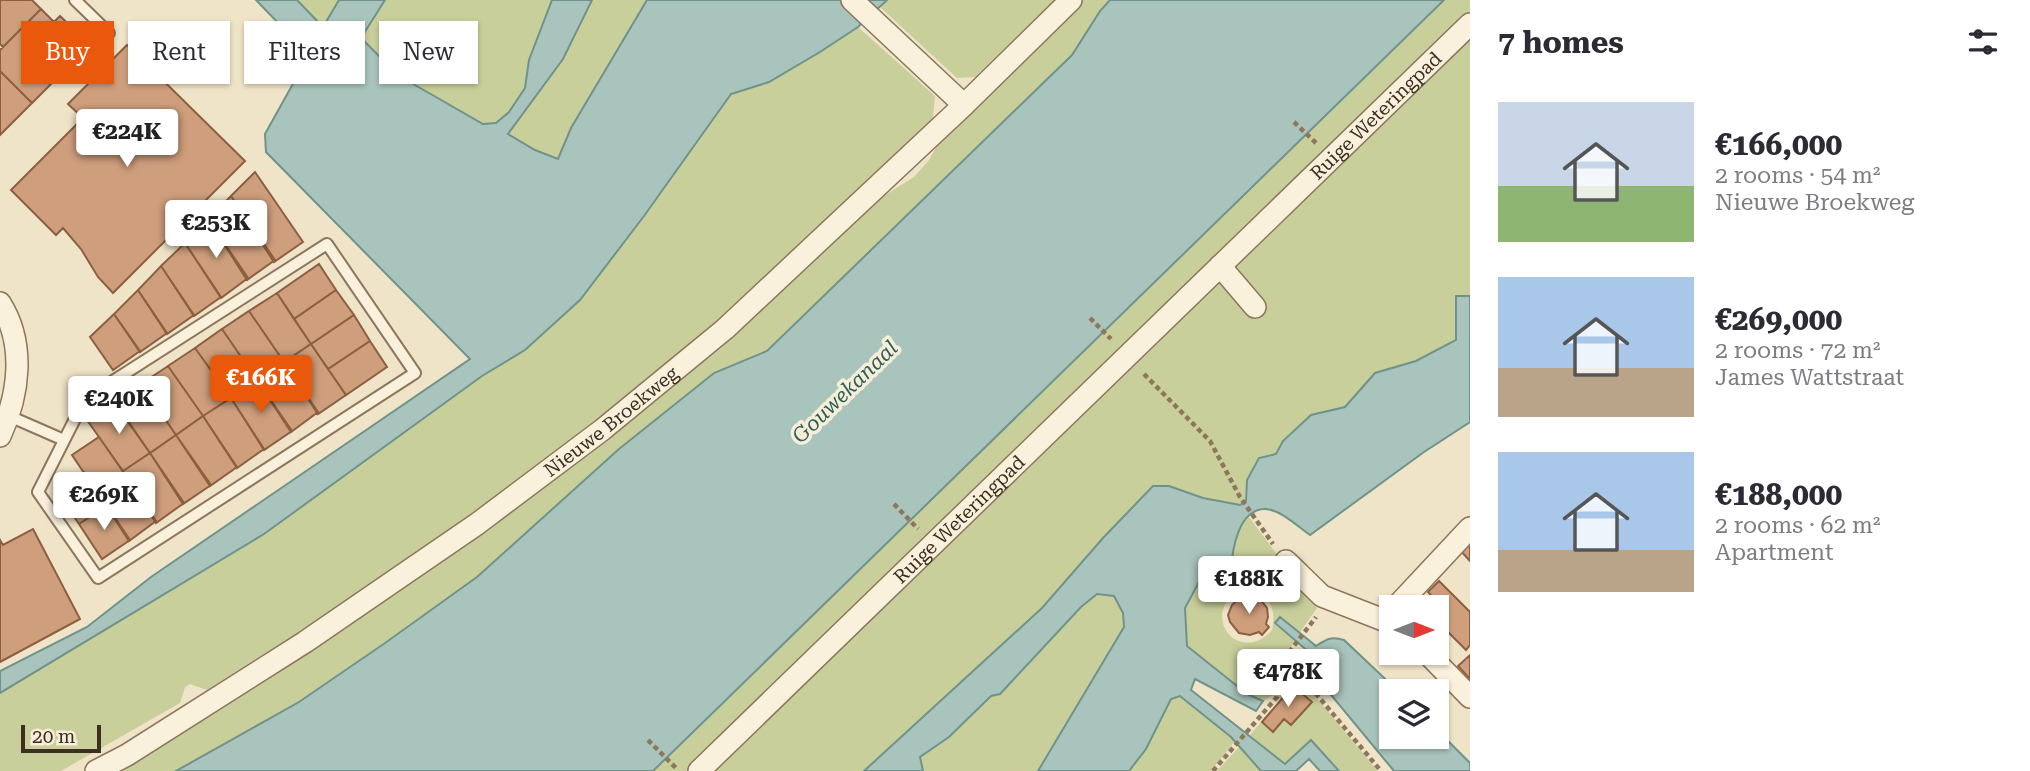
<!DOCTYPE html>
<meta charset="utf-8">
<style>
:root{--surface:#fff;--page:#f2f2f3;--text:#2b2b33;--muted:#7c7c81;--accent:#ea580c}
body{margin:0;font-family:"Roboto Serif",serif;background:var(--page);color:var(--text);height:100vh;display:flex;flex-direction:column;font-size:26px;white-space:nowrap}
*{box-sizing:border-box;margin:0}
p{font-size:23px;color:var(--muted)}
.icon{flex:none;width:38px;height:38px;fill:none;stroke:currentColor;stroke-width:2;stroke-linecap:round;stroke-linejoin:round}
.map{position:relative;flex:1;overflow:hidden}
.side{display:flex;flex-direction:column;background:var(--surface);width:560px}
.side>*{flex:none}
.top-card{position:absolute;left:21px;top:21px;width:665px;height:63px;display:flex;gap:14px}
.needle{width:46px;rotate:90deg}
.buttons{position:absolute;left:1379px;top:595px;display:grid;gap:14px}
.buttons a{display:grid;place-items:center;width:70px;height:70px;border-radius:0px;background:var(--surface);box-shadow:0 2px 5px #0004;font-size:35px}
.scale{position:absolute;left:21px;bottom:18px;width:80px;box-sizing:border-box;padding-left:7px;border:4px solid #3d2e20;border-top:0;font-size:19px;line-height:24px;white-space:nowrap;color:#3d2e20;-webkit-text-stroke:5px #f7eed8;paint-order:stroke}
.price{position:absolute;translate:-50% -60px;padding:0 16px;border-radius:7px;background:#fff;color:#222;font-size:23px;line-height:46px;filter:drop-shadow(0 2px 4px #0008)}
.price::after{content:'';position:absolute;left:50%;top:42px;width:21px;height:16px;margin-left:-10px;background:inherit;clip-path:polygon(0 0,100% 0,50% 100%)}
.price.current{background:var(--accent);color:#fff}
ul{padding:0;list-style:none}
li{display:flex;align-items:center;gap:21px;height:175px;padding:0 28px}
li span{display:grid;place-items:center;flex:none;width:196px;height:140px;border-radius:0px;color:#555}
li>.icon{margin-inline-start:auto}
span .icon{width:84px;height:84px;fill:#fffc;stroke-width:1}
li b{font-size:30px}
h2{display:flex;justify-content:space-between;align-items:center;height:84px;padding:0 28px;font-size:30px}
.chip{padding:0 24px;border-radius:0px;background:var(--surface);box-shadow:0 2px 5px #0004;font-size:24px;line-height:63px}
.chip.current{background:var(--accent);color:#fff}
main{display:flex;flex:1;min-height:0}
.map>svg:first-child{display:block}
</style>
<main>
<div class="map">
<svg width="1470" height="771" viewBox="0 0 1470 771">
<rect width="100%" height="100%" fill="#f0e4c8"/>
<path fill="#c9cf9b" d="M297,0H339L323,27Z
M385,0H552L529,60L525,88L509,112L496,124H482L415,85L386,63L361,38Z
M592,0H647L571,128L558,159L535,150L508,135L563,59Z
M887,0H1055L975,77L957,78L880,7Z
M1081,0H1110L1100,11L1072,55L767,351L714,373L619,449L477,577L299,702L176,771H95L250,684L720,349L759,314L776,293L879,199L914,177L929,160L942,137Z
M1444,0H1470V296H1456V340L1416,361L1375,373L1346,407L1311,415L1283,441L1276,454L1259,458L1247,480L1246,501L1240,505L1203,498L1169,486H1153L1103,538L1042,608L864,771H653Z
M858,27L935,96L933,118L897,155L747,297L554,457L351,598L207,690L190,684L185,687L180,703L61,771H0V693L264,534L482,376L525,350L580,300L644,216L731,94L769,82Z
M1249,517L1282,561L1247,590L1231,571C1232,553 1234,529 1249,517Z
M1276,572L1282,578L1287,574L1317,608C1295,639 1282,657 1273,695L1263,701C1235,690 1209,667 1187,646L1185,608L1199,582H1219L1234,593C1202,622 1242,664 1272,630C1276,613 1272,599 1256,590Z
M1097,594L1114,596L1123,613L1124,627L1038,771H923L920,757L949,737L992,695L1000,694L1081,607Z
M1284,670L1291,671L1299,677L1378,771H1339L1311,741L1285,764L1250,735L1261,722L1273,732L1284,720L1291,726L1312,703L1293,686L1280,701Z
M1180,696L1235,741L1211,771H1129L1146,749L1171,699Z
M1239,747L1261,771H1217Z"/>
<path fill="#a9c4bc" stroke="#6f938a" stroke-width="2" d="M256,0H297L323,27L339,0H385L361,38L386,63L415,85L483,124L496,123L509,112L525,88L529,60L552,0H592L563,59L508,134L535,150L558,159L571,128L647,0H887L858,27L820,52L769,82L731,94L644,216L580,300L525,350L482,376L264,534L0,693V671L87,627L151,577L470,359L266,152L265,134L309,55Z
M1110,0H1444L653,771H176L299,702L385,643L477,577L619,449L714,373L767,351L1072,55L1100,11Z
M1456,296H1470V422L1424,452L1310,535C1298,527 1281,510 1266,509C1238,508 1232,551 1231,571L1219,582H1199L1185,608L1187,646L1247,694L1263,701L1256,711L1195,679L1191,690L1285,764L1311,740L1339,771H1320L1309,759L1296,771H1261L1231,737L1180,696L1171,699L1146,749L1129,771H1038L1124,627L1123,613L1114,596L1097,594L1081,607L1000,694L991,696L949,737L920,757L923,771H864L1042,608L1103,538L1153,486H1169L1203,498L1240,505L1246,501L1247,480L1259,458L1276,454L1283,441L1311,415L1345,407L1375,373L1416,361L1456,340Z
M1280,617L1316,646C1327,639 1331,636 1344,640L1398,691H1391V737H1437V730L1470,763V771H1394L1303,661L1310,653L1275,623Z"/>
<path fill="#cf9f7d" stroke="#8d5f41" stroke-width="2" d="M0,0H32L41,9L3,47L0,44Z
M41,9L54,22L60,16L90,45L32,103L0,71V50Z
M127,45L245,161L113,293L98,277L81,249L63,228L56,235L11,190L83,118L68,104Z
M0,71L32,103L0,135Z
M255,172L303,242L274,262L231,196Z
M231,196L275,260L247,280L208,219Z
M208,219L248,278L221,298L185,243Z
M185,243L221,297L194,316L161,266Z
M319,264L336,290L294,319L277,293Z
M161,266L194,315L167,334L138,290Z
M138,290L167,333L140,352L114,314Z
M336,290L354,315L311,344L294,319Z
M277,293L311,344L284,362L249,311Z
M249,311L284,362L257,380L222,329Z
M114,314L140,351L113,370L90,337Z
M354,315L370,341L328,369L311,344Z
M222,329L257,380L231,398L195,348Z
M370,341L387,367L346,395L328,369Z
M311,344L346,395L318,414L284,362Z
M195,348L231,398L203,416L168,366Z
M284,362L318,412L291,432L257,380Z
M168,366L203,416L176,435L141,384Z
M257,380L292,431L264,450L231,398Z
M141,384L176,435L150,453L114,402Z
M231,398L264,449L237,468L203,416Z
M115,402L150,453L123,471L87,420Z
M203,416L237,467L210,486L176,435Z
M176,435L211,485L183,504L150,453Z
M99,437L128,479L101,498L72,455Z
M150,453L184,503L156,523L123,471Z
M84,472L107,506L79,524L56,490Z
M128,479L156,521L129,541L101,498Z
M107,506L130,540L102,559L79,524Z
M33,529L80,619L0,662V540L3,545Z
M1470,538V561L1459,549Z
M1439,581L1470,612V645L1466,650L1437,621V609L1440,605L1428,592Z
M1250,595L1260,599L1267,608L1268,617L1266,624L1269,627L1262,635L1259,632L1250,635L1239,633L1230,622L1228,615L1232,605L1241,597Z
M1470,655V679L1458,666Z
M1293,686L1312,702L1291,725L1284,719L1273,732L1262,722Z"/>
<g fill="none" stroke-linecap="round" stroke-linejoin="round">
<defs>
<path id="lane" d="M75,0L109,33
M327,244L415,373L98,578L38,492L85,399Z
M9,416L64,440"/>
<g id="street">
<path d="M852,0L964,105"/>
<path d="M1220,266L1255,307"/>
<path d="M0,303C26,344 19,395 0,436"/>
<path d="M1286,561L1322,596L1391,623"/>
<path d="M1399,607L1398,605L1470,528"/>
<path d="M1427,653L1470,697"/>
<path id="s1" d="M96,771L127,755L305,642L477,524L602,430L725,329L964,105L1071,0"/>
<path id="s2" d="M699,771L1470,24"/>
</g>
</defs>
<use href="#lane" stroke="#8d765c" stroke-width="14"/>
<use href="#street" stroke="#8d765c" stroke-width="24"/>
<path stroke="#8d765c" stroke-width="4.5" stroke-dasharray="5 3.5" stroke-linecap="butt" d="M1294,122L1316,143
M1090,318L1111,339
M1144,374L1210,441L1240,497L1273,544
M894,504L918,529
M1283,669L1292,670L1301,676L1381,771
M648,740L677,769
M1213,771L1277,697L1283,669L1290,651L1316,617"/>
<use href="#lane" stroke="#faf1dc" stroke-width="10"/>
<use href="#street" stroke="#faf1dc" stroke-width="21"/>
</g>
<g text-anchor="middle" stroke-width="7" stroke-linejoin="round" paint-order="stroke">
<g font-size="19" fill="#3d2e20" stroke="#f7eed8">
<text dy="7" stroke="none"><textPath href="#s2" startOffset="942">Ruige Weteringpad</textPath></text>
<text dy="7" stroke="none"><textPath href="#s1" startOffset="623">Nieuwe Broekweg</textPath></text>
<text dy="7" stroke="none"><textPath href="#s2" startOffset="362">Ruige Weteringpad</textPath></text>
</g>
<g font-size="21" font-style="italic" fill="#2f5d5a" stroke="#f7eed8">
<text transform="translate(845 392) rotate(-44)" y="7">Gouwekanaal</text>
</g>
</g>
</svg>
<div class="buttons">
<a><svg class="needle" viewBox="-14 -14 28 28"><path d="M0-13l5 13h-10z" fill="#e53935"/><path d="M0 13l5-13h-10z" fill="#7c7c81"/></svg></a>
<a><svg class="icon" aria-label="layers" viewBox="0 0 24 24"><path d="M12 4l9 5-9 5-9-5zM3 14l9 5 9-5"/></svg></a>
</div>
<div class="scale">20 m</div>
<b class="price" style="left:127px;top:169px">€224K</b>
<b class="price" style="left:216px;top:260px">€253K</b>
<b class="price current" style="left:261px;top:415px">€166K</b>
<b class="price" style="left:119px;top:436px">€240K</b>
<b class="price" style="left:104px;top:532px">€269K</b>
<b class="price" style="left:1249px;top:616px">€188K</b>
<b class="price" style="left:1288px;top:709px">€478K</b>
<div class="top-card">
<a class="chip current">Buy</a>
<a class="chip">Rent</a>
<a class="chip">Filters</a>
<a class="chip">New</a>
</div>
</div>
<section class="side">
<h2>7 homes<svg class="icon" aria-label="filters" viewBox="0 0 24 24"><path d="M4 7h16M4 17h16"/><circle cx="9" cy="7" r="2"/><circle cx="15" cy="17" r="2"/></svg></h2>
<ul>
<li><span style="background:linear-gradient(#c9d6e8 60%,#8fb573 0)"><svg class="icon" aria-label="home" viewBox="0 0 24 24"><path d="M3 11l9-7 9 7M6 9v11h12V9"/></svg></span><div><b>€166,000</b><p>2 rooms · 54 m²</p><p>Nieuwe Broekweg</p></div></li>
<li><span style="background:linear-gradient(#a9c7e8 65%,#b9a48a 0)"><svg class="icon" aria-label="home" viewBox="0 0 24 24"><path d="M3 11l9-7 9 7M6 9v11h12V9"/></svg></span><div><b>€269,000</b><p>2 rooms · 72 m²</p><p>James Wattstraat</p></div></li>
<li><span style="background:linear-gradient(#a9c7e8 70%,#b9a48a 0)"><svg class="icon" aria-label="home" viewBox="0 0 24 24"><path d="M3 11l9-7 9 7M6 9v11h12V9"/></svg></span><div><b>€188,000</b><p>2 rooms · 62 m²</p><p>Apartment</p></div></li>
</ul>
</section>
</main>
